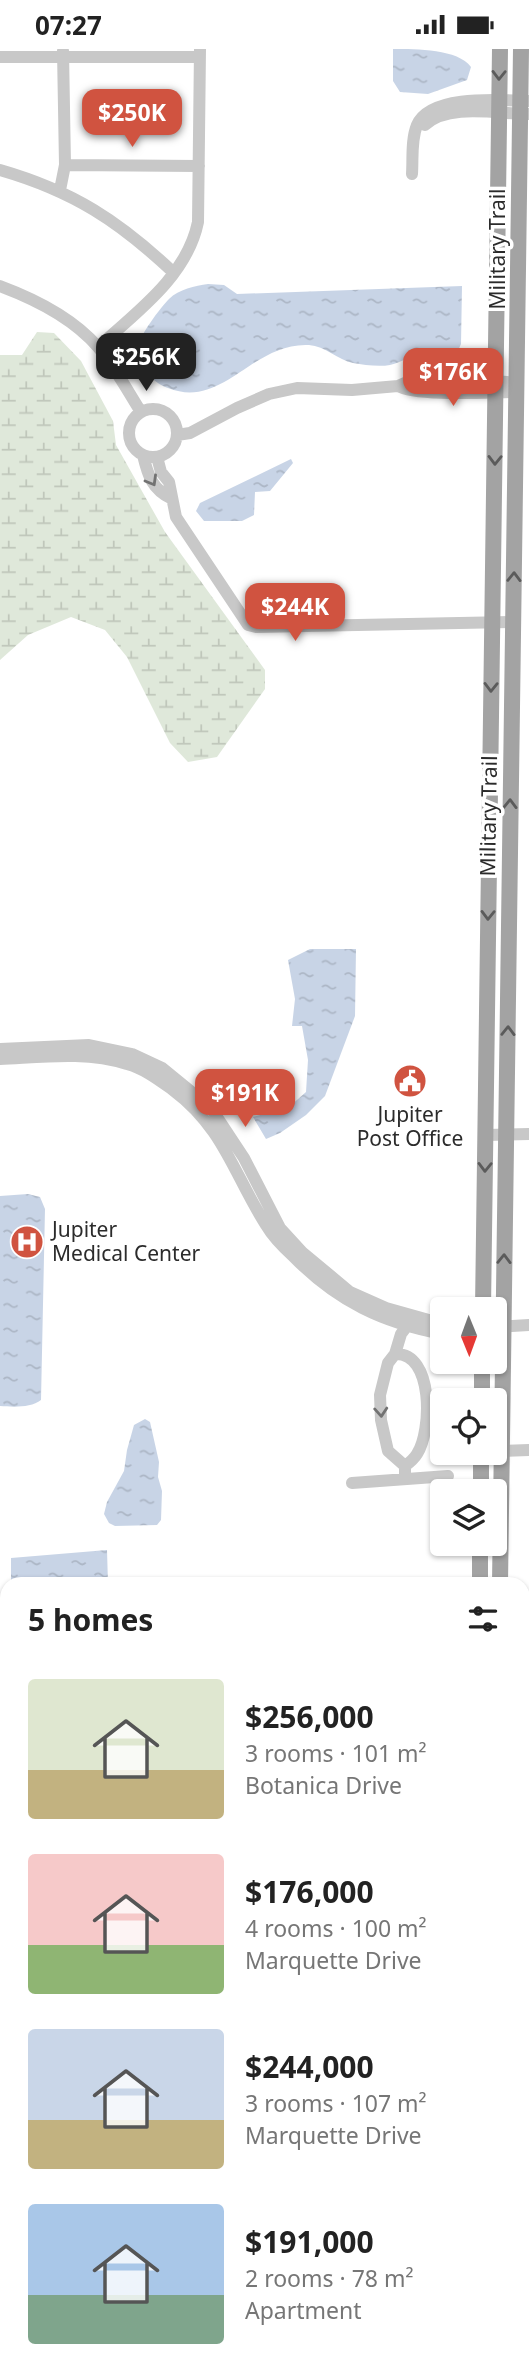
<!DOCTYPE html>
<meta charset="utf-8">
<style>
:root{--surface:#fff;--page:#f6f6f6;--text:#222;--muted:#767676;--accent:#d05340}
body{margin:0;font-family:"Noto Sans",sans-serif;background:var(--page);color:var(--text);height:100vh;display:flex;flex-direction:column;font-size:26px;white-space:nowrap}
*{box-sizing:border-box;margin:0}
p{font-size:23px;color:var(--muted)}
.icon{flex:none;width:38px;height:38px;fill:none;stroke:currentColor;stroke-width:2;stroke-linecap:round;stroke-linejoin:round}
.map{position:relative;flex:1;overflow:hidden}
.sheet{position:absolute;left:0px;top:1528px;width:530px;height:800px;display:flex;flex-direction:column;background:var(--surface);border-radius:21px 21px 0 0;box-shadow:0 2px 5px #0004}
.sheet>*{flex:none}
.needle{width:46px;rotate:179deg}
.tools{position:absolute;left:430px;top:1248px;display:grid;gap:14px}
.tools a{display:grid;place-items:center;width:77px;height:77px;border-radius:7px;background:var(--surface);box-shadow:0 2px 5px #0004;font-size:35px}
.price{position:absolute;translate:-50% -60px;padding:0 16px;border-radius:14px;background:var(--accent);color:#fff;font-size:23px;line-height:46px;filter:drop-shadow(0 2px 4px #0008)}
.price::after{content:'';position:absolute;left:50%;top:42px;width:21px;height:16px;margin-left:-10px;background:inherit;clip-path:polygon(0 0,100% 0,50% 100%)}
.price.selected{background:#222;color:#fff}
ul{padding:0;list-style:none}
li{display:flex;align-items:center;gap:21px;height:175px;padding:0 28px}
li span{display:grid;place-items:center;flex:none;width:196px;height:140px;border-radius:7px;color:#555}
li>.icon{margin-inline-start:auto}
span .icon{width:84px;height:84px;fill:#fffc;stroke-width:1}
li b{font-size:30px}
h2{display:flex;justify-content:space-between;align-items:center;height:84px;padding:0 28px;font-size:30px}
.status{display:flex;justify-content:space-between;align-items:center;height:49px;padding:0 35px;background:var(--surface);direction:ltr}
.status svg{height:19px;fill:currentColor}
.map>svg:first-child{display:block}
</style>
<div class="status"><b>07:27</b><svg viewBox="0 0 49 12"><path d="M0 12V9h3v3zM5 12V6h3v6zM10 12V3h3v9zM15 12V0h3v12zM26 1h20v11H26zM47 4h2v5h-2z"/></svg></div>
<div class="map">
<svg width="529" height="2326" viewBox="0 0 529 2326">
<defs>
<pattern id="forest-firs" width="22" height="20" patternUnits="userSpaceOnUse" patternTransform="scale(1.75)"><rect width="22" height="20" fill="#dfe8da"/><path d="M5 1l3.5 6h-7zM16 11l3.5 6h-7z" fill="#c0c7bb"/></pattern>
<pattern id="wetland-marsh" width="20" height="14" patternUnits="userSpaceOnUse" patternTransform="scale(1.75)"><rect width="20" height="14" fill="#dfe8da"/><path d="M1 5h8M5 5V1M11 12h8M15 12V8" fill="none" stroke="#c0c7bb"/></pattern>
<pattern id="park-dots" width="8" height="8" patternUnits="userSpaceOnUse" patternTransform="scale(1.75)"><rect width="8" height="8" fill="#dfe8da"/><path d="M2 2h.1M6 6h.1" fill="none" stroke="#c0c7bb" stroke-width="1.8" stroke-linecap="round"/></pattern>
<pattern id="water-ripples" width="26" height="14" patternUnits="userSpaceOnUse" patternTransform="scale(1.75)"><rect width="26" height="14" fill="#c8d4e6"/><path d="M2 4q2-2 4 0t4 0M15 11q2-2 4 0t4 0" fill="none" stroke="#acb6c5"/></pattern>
</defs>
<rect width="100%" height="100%" fill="#fff"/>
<path fill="url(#forest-firs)" d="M523,1571H529V1681L523,1682Z"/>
<path fill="url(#wetland-marsh)" d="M37,283L54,284L81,312L113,372L116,396L165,483L265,621V640L217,708L188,713L170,694L127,608L105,581L71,568L28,586L0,611V306H22Z"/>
<path fill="url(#park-dots)" d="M523,2112H529V2302H523Z"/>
<path fill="url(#water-ripples)" d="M393,0C417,0 458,0 471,18L467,31L428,45L400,43L393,32Z
M208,235L224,236L237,245L462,237L461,295C458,301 457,305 451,307C441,312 430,305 420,306C409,307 400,314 390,316C379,318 364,316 353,314C338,311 325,297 309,296C252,293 223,361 168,339C153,334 136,316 138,299C138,288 161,258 169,250C179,240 195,237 208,235Z
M291,410L293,414L270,442L255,443L254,466L242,472H204L196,462L200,454Z
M310,900H356L355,967L325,1047L306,1066L280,1084L266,1090L253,1068L289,1058L306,1043L308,1011L302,977H292L295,950L288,911Z
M28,1145L40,1148L45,1160L41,1351C31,1359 13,1358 0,1357V1147Z
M145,1370L150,1373L159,1413L158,1428L162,1442L161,1471L157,1476L115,1477L109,1474L104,1465L107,1453L124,1422L127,1401L134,1376Z
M107,1501L108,1535H11V1509Z
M528,1809H529V1914L524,1910C524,1891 519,1821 528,1809Z"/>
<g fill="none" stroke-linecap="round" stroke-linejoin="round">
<path stroke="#c8c8c8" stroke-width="12" d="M0,8H199
M425,76C448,54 498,65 529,65
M65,116L199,117
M0,121C73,142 119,172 174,224
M412,125C413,109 411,91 417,76C430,45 500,51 529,52
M60,141L65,116L63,2
M0,237C35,250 73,269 98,298C115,318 127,341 141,363
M98,298C137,263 187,227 198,173L200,0
M398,337C416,348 493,343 517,343
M129 384a24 24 0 1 1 48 0a24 24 0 1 1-48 0Z
M177,386L190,384L237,359L269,345L297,339L352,341L398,337L423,326L518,334
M143,406C148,427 152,440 172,450
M157,408L161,423L169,433L176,468L248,576L256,578L513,573
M0,1000L89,996L132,1005L162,1019L211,1059L244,1109L280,1179L302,1203L350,1243L386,1259L443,1275
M0,1010C43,1008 86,1002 127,1015C145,1020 159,1031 173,1041C224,1079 234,1126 266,1176C273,1188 284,1199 294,1208C337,1252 383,1274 443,1285
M485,1086L529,1085
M495,1278L529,1276
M395,1305C434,1303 432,1382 417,1405C414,1410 409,1414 405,1417V1430
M501,1402L529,1401
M405,1417L388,1402L381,1371L380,1346L388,1314L395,1305L401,1285L407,1277
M352,1434L448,1427
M0,1693H7
M523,1696H529
M0,1756H7
M0,1866H7
M0,1988H7
M0,2115H7
M0,2239L7,2238
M236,2326V2320"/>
<path stroke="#a3a3a3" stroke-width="16" d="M483,1260L500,0
M482,1351V1312
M481,1442V1404
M480,1535V1494
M500,1535L521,0
M470,2326V2320
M490,2326V2320"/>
</g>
<defs><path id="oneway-chevron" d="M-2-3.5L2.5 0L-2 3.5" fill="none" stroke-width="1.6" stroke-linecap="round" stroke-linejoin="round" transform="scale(1.75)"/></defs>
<g stroke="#5b5b5b">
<use href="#oneway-chevron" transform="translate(499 26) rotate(91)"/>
<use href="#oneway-chevron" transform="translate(495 411) rotate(91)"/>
<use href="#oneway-chevron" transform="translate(514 528) rotate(-89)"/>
<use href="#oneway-chevron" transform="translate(491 638) rotate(91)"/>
<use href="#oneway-chevron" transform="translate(510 755) rotate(-89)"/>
<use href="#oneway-chevron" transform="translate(488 866) rotate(91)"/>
<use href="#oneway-chevron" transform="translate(508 982) rotate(-89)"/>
<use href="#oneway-chevron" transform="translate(485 1118) rotate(91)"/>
<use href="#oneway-chevron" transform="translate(504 1210) rotate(-89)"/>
</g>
<g stroke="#727272">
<use href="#oneway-chevron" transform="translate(152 432) rotate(60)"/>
<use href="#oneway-chevron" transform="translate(381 1363) rotate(86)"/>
</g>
<defs>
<symbol id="civic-disc" viewBox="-11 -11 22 22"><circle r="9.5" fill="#d05340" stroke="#fff"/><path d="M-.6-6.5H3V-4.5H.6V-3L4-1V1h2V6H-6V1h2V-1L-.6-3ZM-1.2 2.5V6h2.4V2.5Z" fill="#fff"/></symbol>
<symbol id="hospital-disc" viewBox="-11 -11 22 22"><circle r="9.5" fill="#d05340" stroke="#fff"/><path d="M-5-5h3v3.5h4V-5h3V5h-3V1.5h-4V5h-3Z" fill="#fff"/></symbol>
</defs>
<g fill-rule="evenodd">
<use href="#civic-disc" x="391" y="1013" width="38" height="38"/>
<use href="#hospital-disc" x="8" y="1174" width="38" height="38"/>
</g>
<g text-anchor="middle" stroke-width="7" stroke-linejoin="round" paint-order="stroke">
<g font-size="21" fill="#2b2b2b" stroke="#fff">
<text transform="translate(498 200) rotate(-90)" y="7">Military Trail</text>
<text transform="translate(489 767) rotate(-89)" y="7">Military Trail</text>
</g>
<g font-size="21" fill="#2b2b2b" stroke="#fff">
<text x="410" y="1073">Jupiter<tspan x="410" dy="24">Post Office</tspan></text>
<text x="52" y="1188" text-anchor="start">Jupiter<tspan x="52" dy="24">Medical Center</tspan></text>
</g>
</g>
</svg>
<div class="tools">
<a><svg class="needle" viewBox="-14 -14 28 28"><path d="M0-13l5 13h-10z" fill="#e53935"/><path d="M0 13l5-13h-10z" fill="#767676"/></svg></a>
<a><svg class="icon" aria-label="locate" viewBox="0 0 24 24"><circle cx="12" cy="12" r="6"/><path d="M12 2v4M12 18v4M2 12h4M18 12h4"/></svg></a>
<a><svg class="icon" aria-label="layers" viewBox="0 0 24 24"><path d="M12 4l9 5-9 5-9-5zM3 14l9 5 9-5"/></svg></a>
</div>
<b class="price" style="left:132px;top:100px">$250K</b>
<b class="price selected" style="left:146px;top:344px">$256K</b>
<b class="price" style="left:453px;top:359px">$176K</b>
<b class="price" style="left:295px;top:594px">$244K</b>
<b class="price" style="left:245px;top:1080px">$191K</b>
<section class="sheet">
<h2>5 homes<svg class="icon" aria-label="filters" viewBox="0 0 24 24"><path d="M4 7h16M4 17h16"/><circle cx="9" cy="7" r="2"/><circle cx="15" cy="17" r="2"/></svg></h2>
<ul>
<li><span style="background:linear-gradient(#dfe7d0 65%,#c2b280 0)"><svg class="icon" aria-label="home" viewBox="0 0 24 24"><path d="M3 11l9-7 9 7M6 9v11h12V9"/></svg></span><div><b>$256,000</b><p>3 rooms · 101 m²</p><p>Botanica Drive</p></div></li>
<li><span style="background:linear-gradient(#f6c9c9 65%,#8fb573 0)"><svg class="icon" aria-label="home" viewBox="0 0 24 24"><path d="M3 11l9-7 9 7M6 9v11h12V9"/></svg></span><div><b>$176,000</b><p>4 rooms · 100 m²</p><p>Marquette Drive</p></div></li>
<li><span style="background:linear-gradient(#c9d6e8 65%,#c2b280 0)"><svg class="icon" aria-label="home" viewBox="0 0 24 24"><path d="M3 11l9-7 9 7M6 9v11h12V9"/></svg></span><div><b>$244,000</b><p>3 rooms · 107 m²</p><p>Marquette Drive</p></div></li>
<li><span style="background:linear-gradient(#a9c7e8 65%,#7fa58c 0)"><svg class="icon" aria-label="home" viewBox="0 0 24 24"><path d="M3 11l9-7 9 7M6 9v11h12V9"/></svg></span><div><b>$191,000</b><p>2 rooms · 78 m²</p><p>Apartment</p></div></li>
</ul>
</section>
</div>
